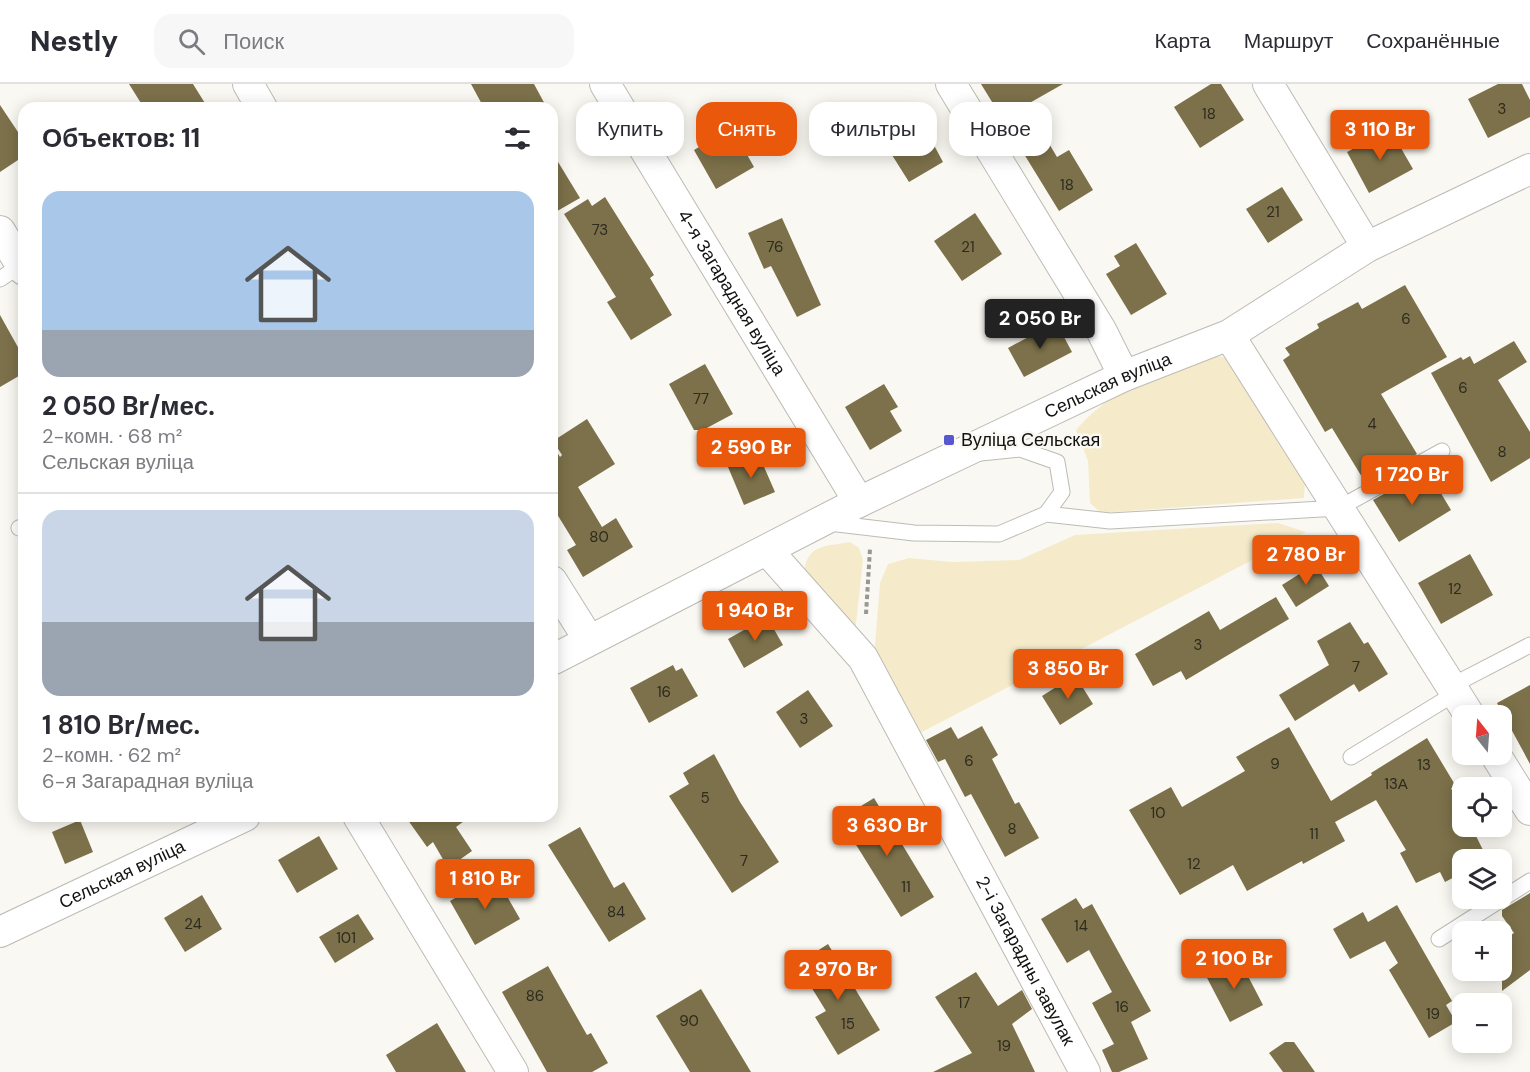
<!DOCTYPE html>
<html lang="ru">
<meta charset="utf-8">
<style>
:root{--surface:#fff;--page:#f7f7f7;--text:#2b2b33;--muted:#7c7c81;--line:#e1e1e2;--accent:#ea580c}
body{margin:0;font-family:"DM Sans",sans-serif;background:var(--page);color:var(--text);height:100vh;display:flex;flex-direction:column;font-size:22px;white-space:nowrap}
*{box-sizing:border-box;margin:0}
p{font-size:20px;color:var(--muted)}
.icon{flex:none;width:33px;height:33px;fill:none;stroke:currentColor;stroke-width:2;stroke-linecap:round;stroke-linejoin:round}
.map{position:relative;flex:1;overflow:hidden}
.drawer{position:absolute;left:18px;top:18px;width:540px;height:720px;display:flex;flex-direction:column;background:var(--surface);border-radius:18px;box-shadow:0 3px 15px #0003}
.drawer>*{flex:none}
.banner{position:absolute;left:576px;top:18px;width:570px;height:54px;display:flex;gap:12px}
.needle{width:39px;rotate:343deg}
.buttons{position:absolute;left:1452px;top:621px;display:grid;gap:12px}
.buttons a{display:grid;place-items:center;width:60px;height:60px;border-radius:12px;background:var(--surface);box-shadow:0 3px 15px #0003;font-size:30px}
.price{position:absolute;translate:-50% -51px;padding:0 14px;border-radius:6px;background:var(--accent);color:#fff;font-size:20px;line-height:39px;filter:drop-shadow(0 2px 3px #0008)}
.price::after{content:'';position:absolute;left:50%;top:36px;width:18px;height:14px;margin-left:-9px;background:inherit;clip-path:polygon(0 0,100% 0,50% 100%)}
.price.active{background:#222;color:#fff}
ul{padding:0;list-style:none}
li{display:grid;align-content:center;gap:12px;height:318px;padding:0 24px}
li+li{border-top:2px solid var(--line)}
li span{display:grid;place-items:center;height:186px;border-radius:18px;color:#555}
li>.icon{margin-inline-start:auto}
span .icon{width:108px;height:108px;fill:#fffc;stroke-width:1}
li b{font-size:26px}
h2{display:flex;justify-content:space-between;align-items:center;height:72px;padding:0 24px;font-size:26px}
.pill{padding:0 21px;border-radius:18px;background:var(--surface);box-shadow:0 3px 15px #0003;font-size:21px;line-height:54px}
.pill.active{background:var(--accent);color:#fff}
header{display:flex;align-items:center;gap:36px;box-sizing:border-box;height:84px;padding:0 30px;background:var(--surface);border-bottom:2px solid var(--line)}
header strong{font-size:28px}
nav{display:flex;gap:33px;margin-inline-start:auto;font-size:21px}
.search{width:420px;height:54px;background:var(--page);display:flex;align-items:center;gap:15px;box-sizing:border-box;padding:0 21px;border-radius:18px;color:var(--muted);font-size:22px}
.map>svg:first-child{display:block}
</style>
<header>
<strong>Nestly</strong>
<div class="search"><svg class="icon" aria-label="search" viewBox="0 0 24 24"><circle cx="10" cy="10" r="6"/><path d="M15 15l6 6"/></svg>Поиск</div>
<nav><a>Карта</a><a>Маршрут</a><a>Сохранённые</a></nav>
</header>
<div class="map">
<svg width="1530" height="988" viewBox="0 0 1530 988">
<rect width="100%" height="100%" fill="#faf8f2"/>
<path fill="#f5ebcb" d="M1202,271L1224,273L1244,293L1305,397L1304,414L1101,429L1090,419L1088,377L1076,346C1109,307 1156,290 1202,271Z
M1278,439L1306,448L916,651L874,573L880,499L888,480L909,474L952,478L1019,476L1075,451Z
M850,458L859,464L863,476L855,549L804,489C807,459 826,463 850,458Z"/>
<path fill="#7c714a" d="M129,0H193L208,24H144Z
M471,0H534L547,24H484Z
M981,0H1063L1026,21L1057,73L1069,66L1093,106L1059,127Z
M1211,0H1221L1244,36L1200,64L1174,23Z
M1498,0H1522L1530,16V33L1488,54L1468,15Z
M0,21L24,57V72L0,88Z
M732,44L754,83L716,105L694,66Z
M1390,45L1413,85L1369,109L1347,68Z
M928,50L943,78L909,98L892,71Z
M552,68L580,114L552,130Z
M1282,103L1303,136L1268,159L1246,125Z
M605,113L654,191L650,194L672,231L631,256L607,218L616,213L564,130L588,115L592,122Z
M975,129L1002,170L962,197L934,157Z
M782,134L821,221L797,233L771,182L764,185L748,149Z
M1136,159L1167,210L1131,231L1106,190L1120,182L1114,172Z
M1405,201L1447,273L1381,310L1417,370L1365,398L1332,344L1325,348L1283,276L1290,271L1285,264L1319,244L1317,240L1358,218L1362,225Z
M0,231L24,274V289L0,303Z
M1056,238L1072,268L1024,293L1008,264Z
M1514,257L1527,278L1498,296L1530,348V374L1491,398L1431,289L1461,273L1463,276L1470,272L1474,280Z
M705,280L733,330L703,346H694L669,300Z
M884,300L898,323L890,327L902,347L870,366L845,323Z
M587,335L615,380L578,403L602,443L616,434L633,463L583,493L567,466L576,461L552,422V360L560,373L562,371L553,357Z
M758,369L775,408L744,421L728,383Z
M1427,386L1451,426L1399,458L1373,416Z
M1470,470L1493,511L1441,540L1418,499Z
M1315,480L1329,502L1296,523L1282,501Z
M1276,513L1289,535L1186,596L1181,587L1153,602L1135,570L1209,527L1220,546Z
M767,533L783,561L744,584L728,555Z
M1350,538L1364,560L1368,558L1388,590L1359,608L1354,600L1295,637L1279,611L1329,581L1317,557Z
M673,581L676,587L682,584L698,612L649,639L630,604Z
M1075,591L1093,620L1060,641L1042,612Z
M1530,601V680L1497,619Z
M808,606L833,642L800,664L776,628Z
M982,642L998,671L992,675L1015,720L1019,718L1039,754L1005,773L971,710L965,713L945,675L938,678L926,656L951,643L958,655Z
M1289,643L1331,717L1372,691L1371,689L1427,654L1457,704H1451L1462,726V742H1471L1488,776H1462V789L1445,798L1440,788L1416,799L1400,769L1406,766L1376,716L1335,738L1345,757L1303,780L1302,777L1247,807L1233,781L1180,811L1129,726L1171,703L1182,723L1245,687L1236,673Z
M714,670L740,718L779,778L732,809L669,712L689,700L683,689Z
M874,714L934,813L901,833L840,735Z
M405,732H471L456,743L472,767L448,784L433,758L427,763Z
M80,736L93,768L65,780L52,748Z
M580,743L614,804L624,798L646,835L609,858L548,761Z
M319,752L338,785L297,809L278,776Z
M495,791L520,835L475,861L450,817Z
M1530,809V886L1502,907V857L1514,849L1502,832V826Z
M202,811L222,845L185,868L164,834Z
M1076,814L1083,825L1092,820L1151,927L1131,938L1148,975L1119,988H1112L1102,966L1114,960L1092,919L1112,908L1089,866L1067,879L1041,835Z
M1397,821L1452,917L1446,921L1456,938L1429,954L1389,886L1398,879L1385,857L1350,875L1333,845L1363,828L1368,838Z
M358,830L374,855L335,879L319,853Z
M828,860L880,946L838,971L815,933L826,927L797,880Z
M1238,873L1263,921L1230,938L1205,890Z
M548,882L587,951L591,949L608,979L592,988H547L502,908Z
M976,888L998,922L1022,906L1032,925L1012,940L1035,988H933L972,969L935,913Z
M701,905L751,988H690L656,932Z
M437,939L466,988H396L386,971Z
M1285,958H1294L1315,988H1283L1269,969Z"/>
<g fill="none" stroke-linecap="round" stroke-linejoin="round">
<defs>
<path id="lane" d="M0,195L21,181
M1046,430L1110,437L1339,424L1442,367
M829,439L914,449L999,450L1046,430L1062,408L1057,378L1020,365L981,369
M19,444L24,442
M1451,602L1530,561
M1351,673L1456,609
M1439,855L1530,797"/>
<g id="street">
<path d="M248,0L262,24"/>
<path id="s1" d="M605,0L859,418"/>
<path d="M951,0L1101,246L1124,292"/>
<path d="M1268,0L1367,163"/>
<path d="M0,147L24,186"/>
<path d="M1229,251L1470,632"/>
<path id="s2" d="M767,466L863,574L1085,988"/>
<path d="M552,497L589,556"/>
<path id="s3" d="M552,576L859,418L1124,292L1229,251L1367,163L1530,85"/>
<path d="M1495,670L1530,726"/>
<path d="M358,732L513,988"/>
<path id="s4" d="M0,848L245,732"/>
</g>
</defs>
<use href="#lane" stroke="#bdbbb5" stroke-width="17"/>
<use href="#street" stroke="#bdbbb5" stroke-width="32"/>
<path stroke="#999793" stroke-width="4" stroke-dasharray="4.5 3" stroke-linecap="butt" d="M866,530L870,465"/>
<use href="#lane" stroke="#fff" stroke-width="15"/>
<use href="#street" stroke="#fff" stroke-width="30"/>
</g>
<rect fill="#5757cf" stroke="#faf8f2" stroke-width="2" x="943" y="350" width="12" height="12" rx="3"/>
<g text-anchor="middle" stroke-width="5" stroke-linejoin="round" paint-order="stroke">
<g font-size="15" fill="#2d2a1e">
<text x="1502" y="30">3</text>
<text x="1209" y="35">18</text>
<text x="1067" y="106">18</text>
<text x="1273" y="133">21</text>
<text x="600" y="151">73</text>
<text x="775" y="168">76</text>
<text x="968" y="168">21</text>
<text x="1406" y="240">6</text>
<text x="1463" y="309">6</text>
<text x="701" y="320">77</text>
<text x="1372" y="345">4</text>
<text x="1502" y="373">8</text>
<text x="599" y="458">80</text>
<text x="1455" y="510">12</text>
<text x="1198" y="566">3</text>
<text x="1356" y="588">7</text>
<text x="664" y="613">16</text>
<text x="804" y="640">3</text>
<text x="969" y="682">6</text>
<text x="1275" y="685">9</text>
<text x="1424" y="686">13</text>
<text x="1396" y="705">13А</text>
<text x="705" y="719">5</text>
<text x="1158" y="734">10</text>
<text x="1012" y="750">8</text>
<text x="1314" y="755">11</text>
<text x="744" y="782">7</text>
<text x="1194" y="785">12</text>
<text x="906" y="808">11</text>
<text x="616" y="833">84</text>
<text x="193" y="845">24</text>
<text x="1081" y="847">14</text>
<text x="346" y="859">101</text>
<text x="535" y="917">86</text>
<text x="964" y="924">17</text>
<text x="1122" y="928">16</text>
<text x="1433" y="935">19</text>
<text x="689" y="942">90</text>
<text x="848" y="945">15</text>
<text x="1004" y="967">19</text>
</g>
<g font-size="18" fill="#131210" stroke="#faf8f2">
<text dy="6" stroke="none"><textPath href="#s1" startOffset="244">4-я Загарадная вуліца</textPath></text>
<text dy="6" stroke="none"><textPath href="#s3" startOffset="620">Сельская вуліца</textPath></text>
<text dy="6" stroke="none"><textPath href="#s4" startOffset="135">Сельская вуліца</textPath></text>
<text dy="6" stroke="none"><textPath href="#s2" startOffset="488">2-і Загарадны завулак</textPath></text>
</g>
<g font-size="18" fill="#131210" stroke="#faf8f2" text-anchor="start">
<text x="961" y="362">Вуліца Сельская</text>
</g>
</g>
</svg>
<div class="buttons">
<a><svg class="needle" viewBox="-14 -14 28 28"><path d="M0-13l5 13h-10z" fill="#e53935"/><path d="M0 13l5-13h-10z" fill="#7c7c81"/></svg></a>
<a><svg class="icon" aria-label="locate" viewBox="0 0 24 24"><circle cx="12" cy="12" r="6"/><path d="M12 2v4M12 18v4M2 12h4M18 12h4"/></svg></a>
<a><svg class="icon" aria-label="layers" viewBox="0 0 24 24"><path d="M12 4l9 5-9 5-9-5zM3 14l9 5 9-5"/></svg></a>
<a>+</a>
<a>−</a>
</div>
<b class="price" style="left:1380px;top:77px">3 110 Br</b>
<b class="price active" style="left:1040px;top:266px">2 050 Br</b>
<b class="price" style="left:751px;top:395px">2 590 Br</b>
<b class="price" style="left:1412px;top:422px">1 720 Br</b>
<b class="price" style="left:1306px;top:502px">2 780 Br</b>
<b class="price" style="left:755px;top:558px">1 940 Br</b>
<b class="price" style="left:1068px;top:616px">3 850 Br</b>
<b class="price" style="left:887px;top:773px">3 630 Br</b>
<b class="price" style="left:485px;top:826px">1 810 Br</b>
<b class="price" style="left:1234px;top:906px">2 100 Br</b>
<b class="price" style="left:838px;top:917px">2 970 Br</b>
<div class="banner">
<a class="pill">Купить</a>
<a class="pill active">Снять</a>
<a class="pill">Фильтры</a>
<a class="pill">Новое</a>
</div>
<section class="drawer">
<h2>Объектов: 11<svg class="icon" aria-label="filters" viewBox="0 0 24 24"><path d="M4 7h16M4 17h16"/><circle cx="9" cy="7" r="2"/><circle cx="15" cy="17" r="2"/></svg></h2>
<ul>
<li><span style="background:linear-gradient(#a9c7e8 75%,#9aa5b1 0)"><svg class="icon" aria-label="home" viewBox="0 0 24 24"><path d="M3 11l9-7 9 7M6 9v11h12V9"/></svg></span><div><b>2 050 Br/мес.</b><p>2-комн. · 68 m²</p><p>Сельская вуліца</p></div></li>
<li><span style="background:linear-gradient(#c9d6e8 60%,#9aa5b1 0)"><svg class="icon" aria-label="home" viewBox="0 0 24 24"><path d="M3 11l9-7 9 7M6 9v11h12V9"/></svg></span><div><b>1 810 Br/мес.</b><p>2-комн. · 62 m²</p><p>6-я Загарадная вуліца</p></div></li>
</ul>
</section>
</div>
